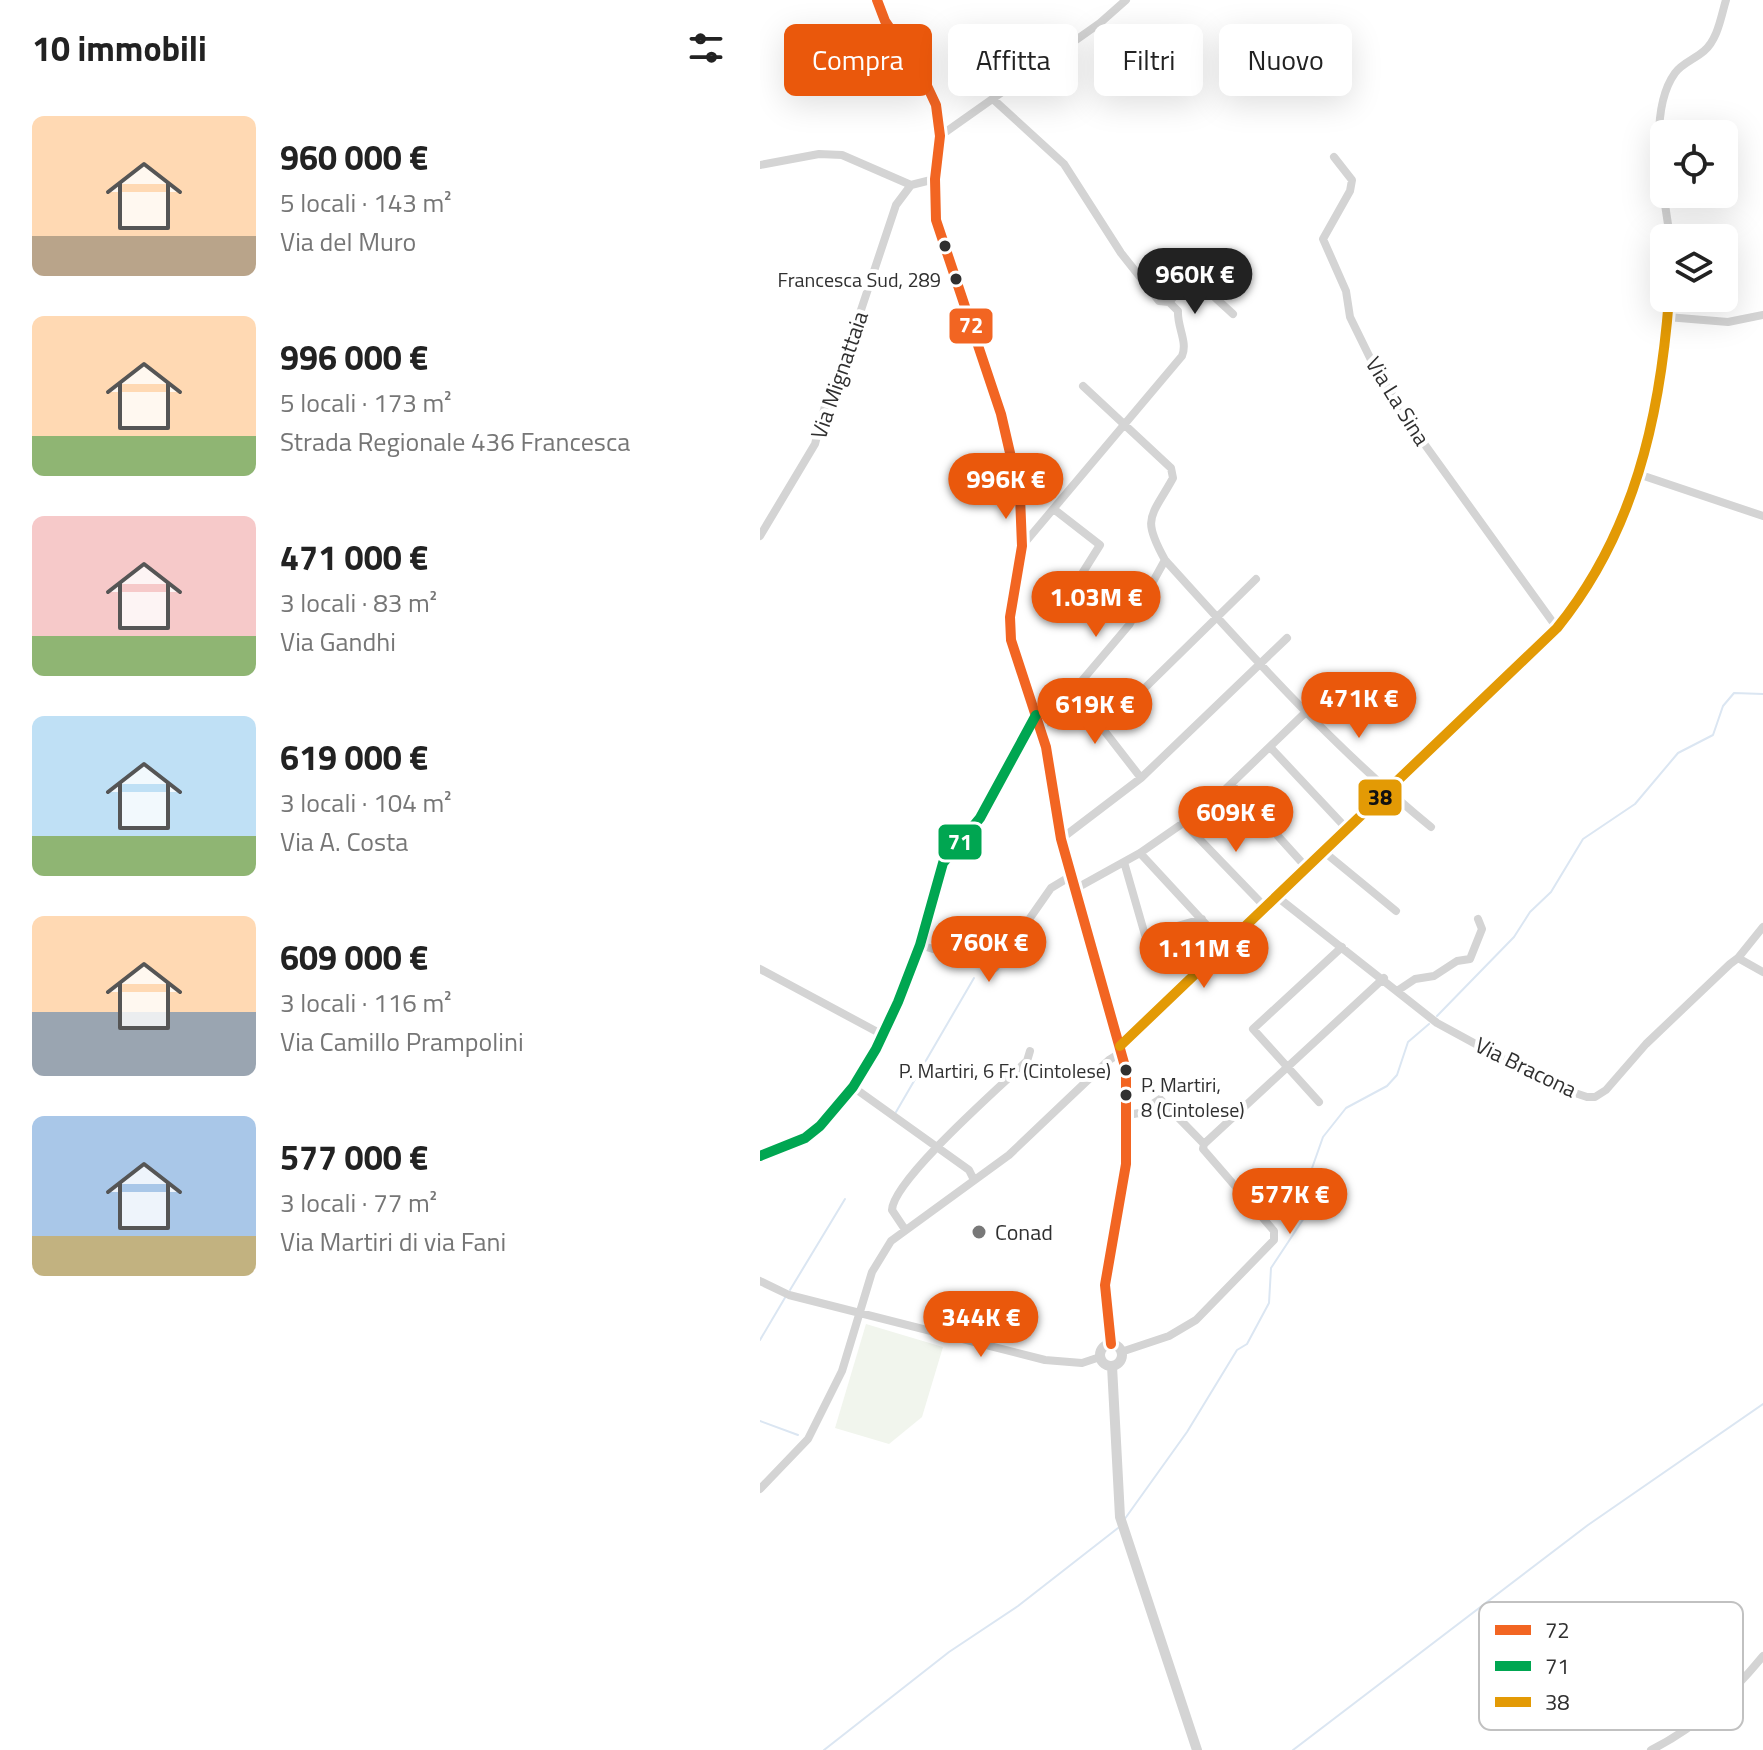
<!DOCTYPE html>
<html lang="it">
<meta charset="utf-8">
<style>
:root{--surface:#fff;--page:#f6f6f6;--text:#222;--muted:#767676;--accent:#ea580c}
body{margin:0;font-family:"Titillium Web",sans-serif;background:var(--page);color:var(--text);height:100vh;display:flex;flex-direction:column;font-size:30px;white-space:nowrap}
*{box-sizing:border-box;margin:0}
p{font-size:26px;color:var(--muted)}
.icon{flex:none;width:44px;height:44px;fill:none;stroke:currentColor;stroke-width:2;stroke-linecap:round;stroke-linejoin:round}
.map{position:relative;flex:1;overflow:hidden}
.details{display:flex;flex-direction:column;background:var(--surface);width:760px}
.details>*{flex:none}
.top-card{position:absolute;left:24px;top:24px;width:760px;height:72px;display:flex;gap:16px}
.controls{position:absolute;left:890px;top:120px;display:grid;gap:16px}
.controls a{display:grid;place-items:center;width:88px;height:88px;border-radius:12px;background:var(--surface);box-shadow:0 8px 32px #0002;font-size:40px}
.price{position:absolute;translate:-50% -68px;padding:0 18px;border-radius:28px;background:var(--accent);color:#fff;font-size:26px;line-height:52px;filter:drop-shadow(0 2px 4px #0008)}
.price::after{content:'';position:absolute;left:50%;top:48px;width:24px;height:18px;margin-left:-12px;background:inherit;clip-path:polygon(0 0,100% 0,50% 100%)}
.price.selected{background:#222;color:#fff}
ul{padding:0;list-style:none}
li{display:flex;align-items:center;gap:24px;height:200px;padding:0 32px}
li span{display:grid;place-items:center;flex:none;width:224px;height:160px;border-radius:12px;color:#555}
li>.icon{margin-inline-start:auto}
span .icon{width:96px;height:96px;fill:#fffc;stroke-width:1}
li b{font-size:34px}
h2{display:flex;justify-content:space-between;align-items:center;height:96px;padding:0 32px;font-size:34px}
.tag{padding:0 28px;border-radius:12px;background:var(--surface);box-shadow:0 8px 32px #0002;font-size:28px;line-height:72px}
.tag.selected{background:var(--accent);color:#fff}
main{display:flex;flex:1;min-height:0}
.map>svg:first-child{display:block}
</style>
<main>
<section class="details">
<h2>10 immobili<svg class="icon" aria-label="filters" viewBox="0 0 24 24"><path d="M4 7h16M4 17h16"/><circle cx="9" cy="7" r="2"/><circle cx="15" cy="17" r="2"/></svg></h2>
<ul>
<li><span style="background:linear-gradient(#ffd9b3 75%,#b9a48a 0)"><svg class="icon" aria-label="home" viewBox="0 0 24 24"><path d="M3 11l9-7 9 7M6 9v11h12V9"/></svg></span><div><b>960 000 €</b><p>5 locali · 143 m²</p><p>Via del Muro</p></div></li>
<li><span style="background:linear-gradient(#ffd9b3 75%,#8fb573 0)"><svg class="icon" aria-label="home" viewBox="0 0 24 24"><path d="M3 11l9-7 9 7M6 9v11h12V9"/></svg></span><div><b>996 000 €</b><p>5 locali · 173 m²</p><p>Strada Regionale 436 Francesca</p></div></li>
<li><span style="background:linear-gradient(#f6c9c9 75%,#8fb573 0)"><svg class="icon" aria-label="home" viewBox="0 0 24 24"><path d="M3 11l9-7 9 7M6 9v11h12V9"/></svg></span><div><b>471 000 €</b><p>3 locali · 83 m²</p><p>Via Gandhi</p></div></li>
<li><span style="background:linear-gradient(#bfe0f5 75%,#8fb573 0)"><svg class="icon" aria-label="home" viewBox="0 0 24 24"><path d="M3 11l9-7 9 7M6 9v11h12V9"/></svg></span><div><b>619 000 €</b><p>3 locali · 104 m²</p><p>Via A. Costa</p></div></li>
<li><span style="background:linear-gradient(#ffd9b3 60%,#9aa5b1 0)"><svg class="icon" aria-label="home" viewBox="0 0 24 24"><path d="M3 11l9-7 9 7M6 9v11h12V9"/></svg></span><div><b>609 000 €</b><p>3 locali · 116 m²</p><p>Via Camillo Prampolini</p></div></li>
<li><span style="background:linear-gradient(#a9c7e8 75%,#c2b280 0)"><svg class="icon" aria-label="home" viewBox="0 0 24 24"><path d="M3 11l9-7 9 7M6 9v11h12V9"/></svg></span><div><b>577 000 €</b><p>3 locali · 77 m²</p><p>Via Martiri di via Fani</p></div></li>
</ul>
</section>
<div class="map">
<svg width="1003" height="1750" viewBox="0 0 1003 1750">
<rect width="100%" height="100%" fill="#fff"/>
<path fill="#f1f5ed" d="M106,1324L183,1347L162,1417L129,1444L75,1428Z"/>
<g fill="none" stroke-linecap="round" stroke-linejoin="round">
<path stroke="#dbe6f2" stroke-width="2" d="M677,1016L754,937L770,912L791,892L823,839L875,804L918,753L953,735L963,706L974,693L1003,694
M136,1112L214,978
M30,1290L85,1199
M0,1340L26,1296
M0,1421L38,1435
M364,1520L427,1432L477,1350L487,1344L509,1303L511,1268L550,1209L545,1188L563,1137L586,1108L627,1086L637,1075L648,1042L669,1024
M64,1750L189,1652L258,1606L358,1528
M533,1750L828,1525L1003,1404"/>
<path stroke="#d4d4d4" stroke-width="8" d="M234,100L304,164L361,253L399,301L409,302L418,311C417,327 428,342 422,356L262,546
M180,136L340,23L366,0
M574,157L592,180L590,191L563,239L586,291L590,317L614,366L655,431L797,628
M0,165L59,154L82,155L151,185
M910,238C904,193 886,113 915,73C922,63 935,59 944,51C958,39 961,16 966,0
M409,302L428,281H437L473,314
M907,317L968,322L1003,315
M323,386L411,468L413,478C391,518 381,517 405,560C489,653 574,748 671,827
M878,474L1003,516
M295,510L340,545L303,604
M0,536L55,444L65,406L81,370L136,205L151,185L175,179
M315,693L381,778
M281,729L369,625L405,560
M343,729L496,579
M510,747L587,829
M471,784L546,867
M423,822L506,908
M301,839L381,778L527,638
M563,851L636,911
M380,853L466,946
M364,862L385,935L442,919
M315,889L380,853L449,805L547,711
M516,896L677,1023L791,1085L827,1097H835L846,1090L886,1044L970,964L978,958L1003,972
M160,945L235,968L291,888L311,876
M978,958L1003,927
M0,969L123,1035
M637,991L655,979L674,976L697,961L710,959L722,929L718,919
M360,1046L797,628C874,533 900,418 909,298
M93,1087L209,1170L213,1178
M559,1102L493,1029L582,947
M368,1115L379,1113L400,1099L444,1144
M0,1156L45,1138L60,1126L93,1087L116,1049L138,1002L160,945L183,863L220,818L276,715
M144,1228L132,1210C133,1180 241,1086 267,1061L270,1051
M0,1281L29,1295L285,1360L322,1363L340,1357
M361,1352L409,1336L436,1320L514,1240V1231L443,1149L444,1144L624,978
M0,1489L48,1439L82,1371L112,1272L131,1241L249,1155L349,1060L362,1052
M891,1750C937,1727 971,1695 1003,1656"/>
<path stroke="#d4d4d4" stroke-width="10" d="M117,0L125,21L162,75L176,105L180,136L175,179L176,220L241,414L260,496L262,546L250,617L251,640L286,747L301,839L366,1070V1164L345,1285L351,1344
M340 1355a11 11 0 1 1 22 0a11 11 0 1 1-22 0Z
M352,1366L360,1517L437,1750"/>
<defs>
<path id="bus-1" d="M117,0L125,21L162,75L176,105L180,136L175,179L176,220L241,414L260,496L262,546L250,617L251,640L286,747L301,839L366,1070V1164L345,1285L351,1344"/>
<path id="bus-2" d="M0,1156L45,1138L60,1126L93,1087L116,1049L138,1002L160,945L183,863L220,818L276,715"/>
<path id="bus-3" d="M360,1046L797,628C874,533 900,418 909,298"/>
</defs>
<use href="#bus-1" stroke="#fff" stroke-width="16"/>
<use href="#bus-2" stroke="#fff" stroke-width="16"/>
<use href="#bus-3" stroke="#fff" stroke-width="16"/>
<use href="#bus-1" stroke="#f26522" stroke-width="10"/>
<use href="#bus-2" stroke="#00a651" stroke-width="10"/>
<use href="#bus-3" stroke="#e39a05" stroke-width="10"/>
</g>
<g fill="#303030" stroke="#fff" stroke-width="3">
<circle cx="185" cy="246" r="7"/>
<circle cx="196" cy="279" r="7"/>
<circle cx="366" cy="1070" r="7"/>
<circle cx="366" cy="1095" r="7"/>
</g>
<circle fill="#787878" stroke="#fff" stroke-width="3" cx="219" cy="1232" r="8"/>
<g text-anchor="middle" stroke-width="8" stroke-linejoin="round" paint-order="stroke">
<g font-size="20" fill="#303030" stroke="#fff" text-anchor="end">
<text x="181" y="287">Francesca Sud, 289</text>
<text x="351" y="1078">P. Martiri, 6 Fr. (Cintolese)</text>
<text x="381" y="1092" text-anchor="start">P. Martiri,<tspan x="381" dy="25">8 (Cintolese)</tspan></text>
</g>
<g font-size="22" fill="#303030" stroke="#fff">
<text transform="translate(79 375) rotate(-71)" y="8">Via Mignattaia</text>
<text transform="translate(638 401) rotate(58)" y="8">Via La Sina</text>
<text transform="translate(766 1067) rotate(26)" y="8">Via Bracona</text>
</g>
<g font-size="22" fill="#303030" stroke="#fff" text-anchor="start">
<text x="235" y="1240">Conad</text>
</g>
</g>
<rect x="719" y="1602" width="264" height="128" rx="12" fill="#fff" stroke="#c1c1c1" stroke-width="2"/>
<rect x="735" y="1625" width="36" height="10" fill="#f26522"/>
<rect x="735" y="1661" width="36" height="10" fill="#00a651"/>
<rect x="735" y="1697" width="36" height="10" fill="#e39a05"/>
<g font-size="22" fill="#303030">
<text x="785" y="1638">72</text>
<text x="785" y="1674">71</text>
<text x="785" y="1710">38</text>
</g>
<g stroke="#fff" stroke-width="3">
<rect x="188" y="307" width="46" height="38" rx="8" fill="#f26522"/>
<rect x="597" y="778" width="46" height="39" rx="8" fill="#e39a05"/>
<rect x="177" y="823" width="46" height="38" rx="8" fill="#00a651"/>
</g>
<g font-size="22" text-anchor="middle" font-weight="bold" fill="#fff">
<text x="211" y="333">72</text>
<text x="200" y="850">71</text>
</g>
<g font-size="22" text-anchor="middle" font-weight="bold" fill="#111">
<text x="620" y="805">38</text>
</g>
</svg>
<div class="controls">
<a><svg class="icon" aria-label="locate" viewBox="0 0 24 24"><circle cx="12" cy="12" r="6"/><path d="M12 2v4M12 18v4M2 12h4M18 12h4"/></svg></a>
<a><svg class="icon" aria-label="layers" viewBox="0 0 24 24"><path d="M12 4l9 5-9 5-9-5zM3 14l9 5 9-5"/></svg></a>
</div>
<b class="price selected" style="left:435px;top:316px">960K €</b>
<b class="price" style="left:246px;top:521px">996K €</b>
<b class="price" style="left:336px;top:639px">1.03M €</b>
<b class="price" style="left:599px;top:740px">471K €</b>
<b class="price" style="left:335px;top:746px">619K €</b>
<b class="price" style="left:476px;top:854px">609K €</b>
<b class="price" style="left:229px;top:984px">760K €</b>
<b class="price" style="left:444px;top:990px">1.11M €</b>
<b class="price" style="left:530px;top:1236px">577K €</b>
<b class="price" style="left:221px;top:1359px">344K €</b>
<div class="top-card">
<a class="tag selected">Compra</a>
<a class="tag">Affitta</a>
<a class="tag">Filtri</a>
<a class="tag">Nuovo</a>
</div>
</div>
</main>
